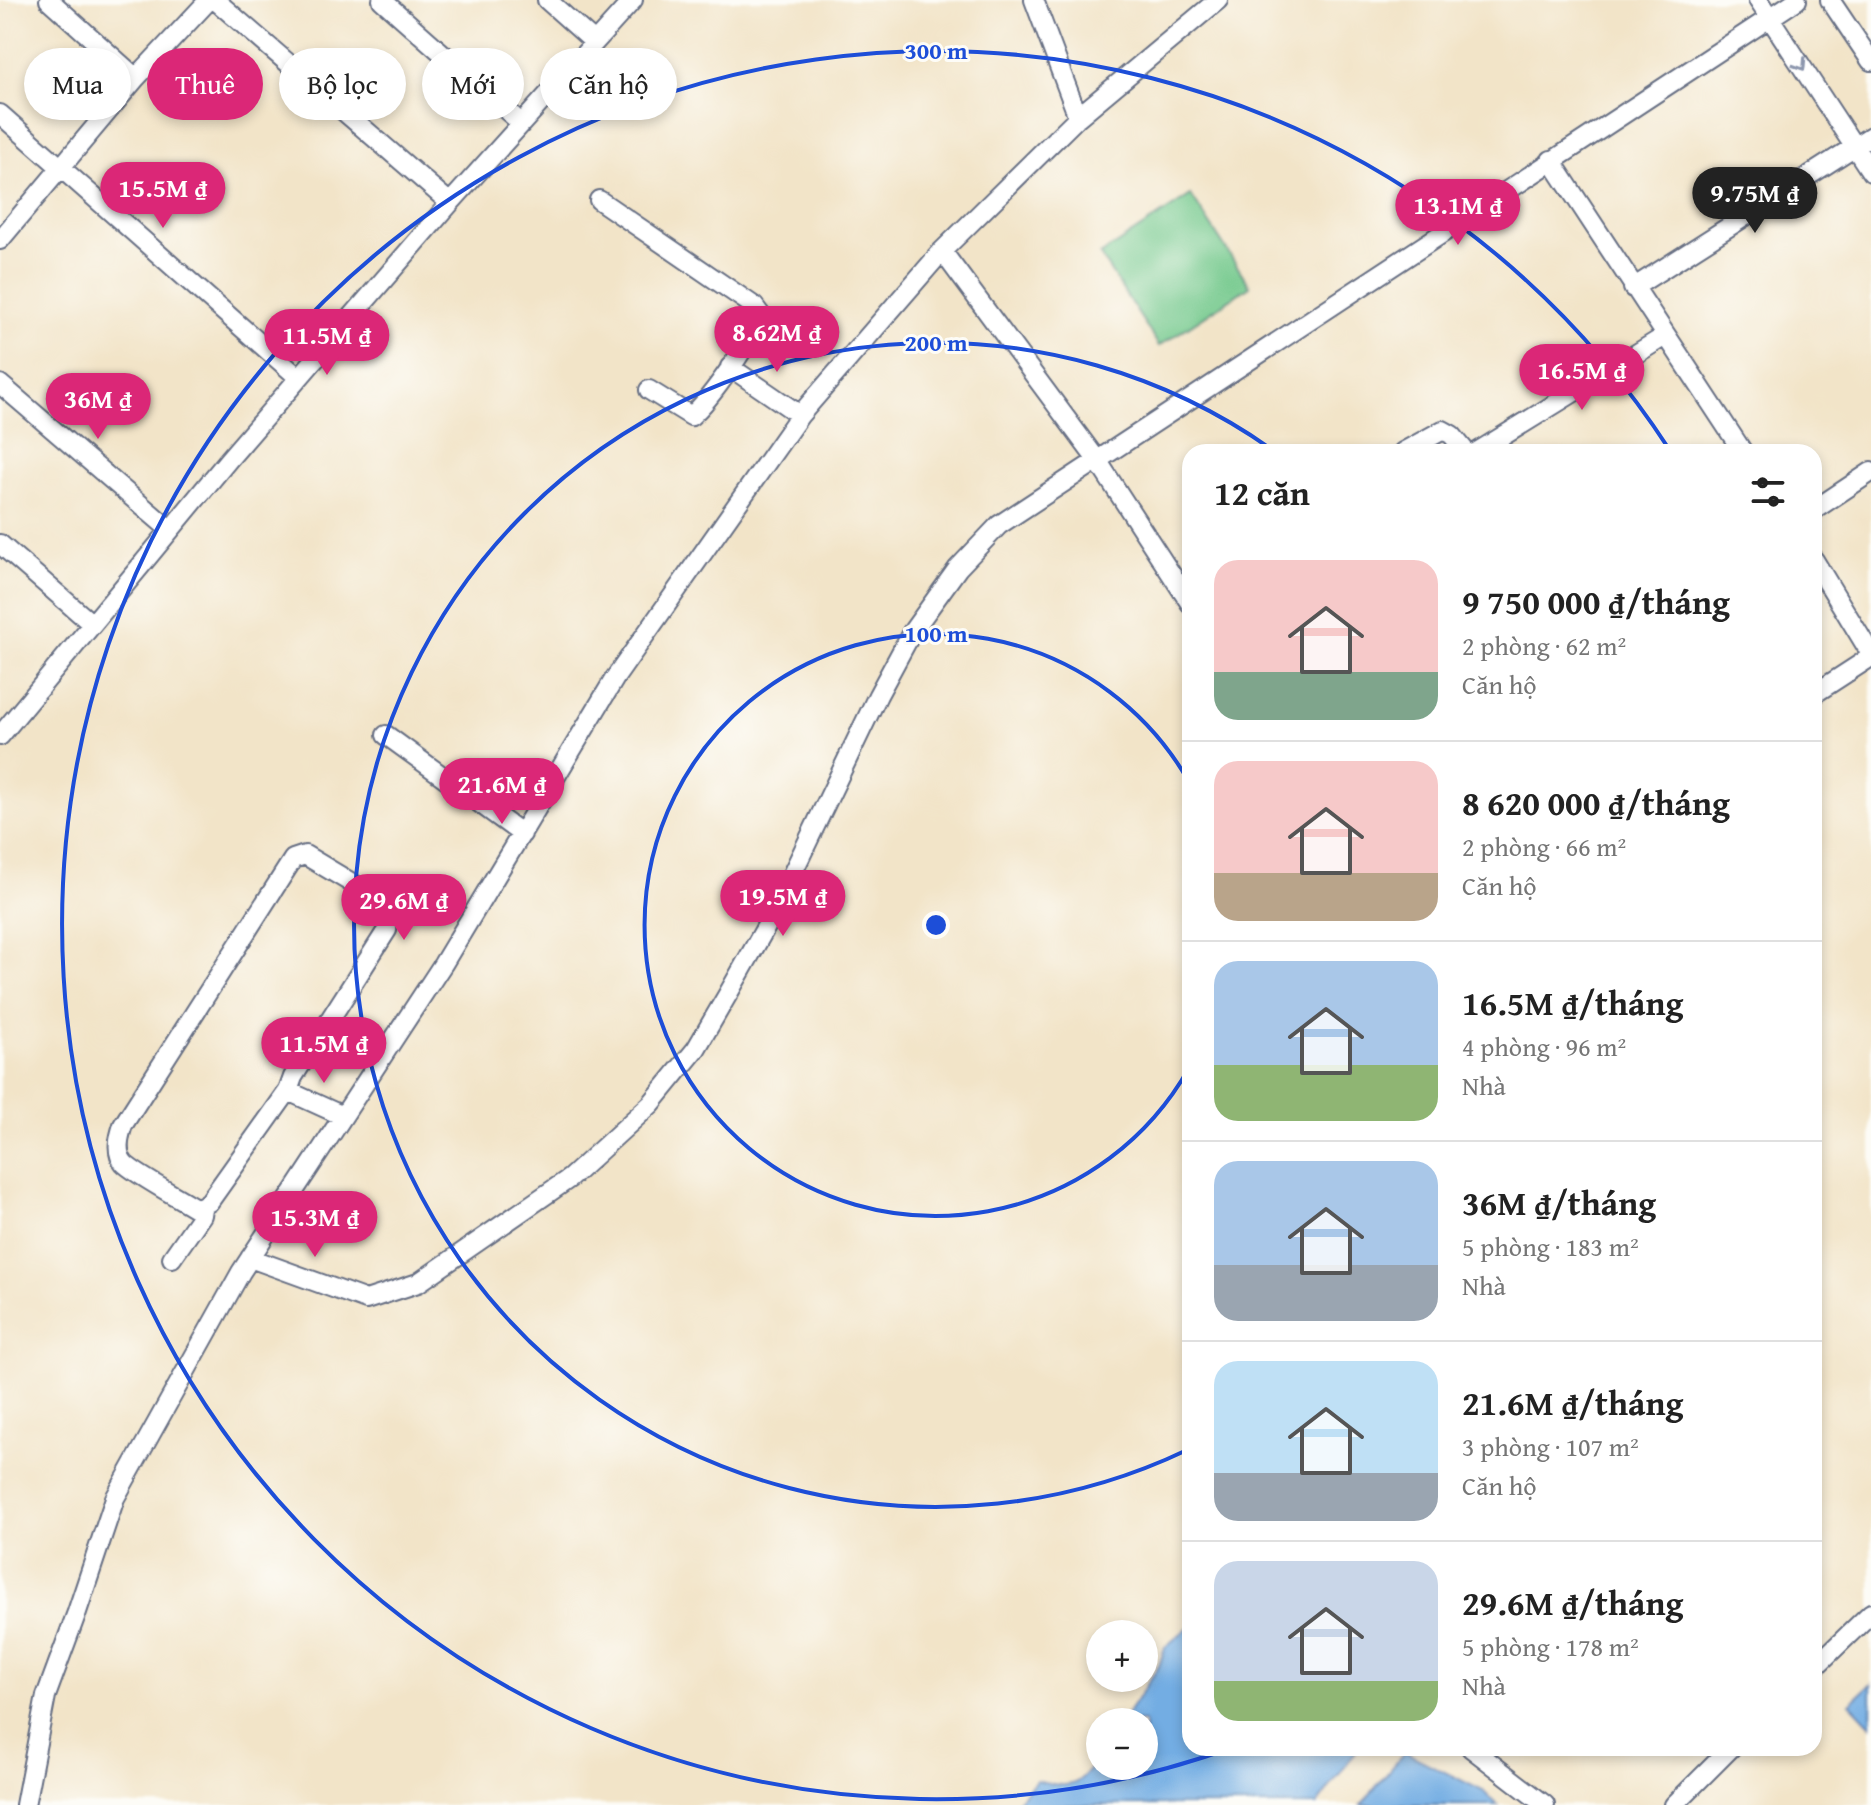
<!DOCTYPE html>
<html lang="vi">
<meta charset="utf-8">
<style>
:root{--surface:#fff;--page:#f6f6f6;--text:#222;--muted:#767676;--line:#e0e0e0;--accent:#db2777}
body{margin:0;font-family:"Gentium Book Plus",serif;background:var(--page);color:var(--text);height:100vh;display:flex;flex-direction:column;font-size:30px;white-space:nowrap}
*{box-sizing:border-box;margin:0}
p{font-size:26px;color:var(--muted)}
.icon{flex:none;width:44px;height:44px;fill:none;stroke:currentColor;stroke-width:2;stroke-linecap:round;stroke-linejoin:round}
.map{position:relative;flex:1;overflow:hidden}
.details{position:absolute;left:1182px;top:444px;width:640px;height:1312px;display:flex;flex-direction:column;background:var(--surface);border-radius:24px;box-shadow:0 4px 12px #0003}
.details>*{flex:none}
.guide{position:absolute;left:24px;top:48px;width:760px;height:72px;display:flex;gap:16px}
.buttons{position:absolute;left:1086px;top:1620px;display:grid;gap:16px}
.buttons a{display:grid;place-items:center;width:72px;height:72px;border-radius:50%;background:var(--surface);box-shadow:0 4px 12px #0003;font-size:40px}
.price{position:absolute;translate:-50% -68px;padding:0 18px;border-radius:28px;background:var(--accent);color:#fff;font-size:26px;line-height:52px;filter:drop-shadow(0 2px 4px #0008)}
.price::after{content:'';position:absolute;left:50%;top:48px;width:24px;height:18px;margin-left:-12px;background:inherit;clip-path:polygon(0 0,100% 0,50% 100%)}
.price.on{background:#222;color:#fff}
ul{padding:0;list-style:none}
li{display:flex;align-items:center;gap:24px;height:200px;padding:0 32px}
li+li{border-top:2px solid var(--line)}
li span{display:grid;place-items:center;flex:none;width:224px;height:160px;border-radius:24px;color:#555}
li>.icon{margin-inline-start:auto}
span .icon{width:96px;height:96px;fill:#fffc;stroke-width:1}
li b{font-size:34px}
h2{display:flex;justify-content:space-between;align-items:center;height:96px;padding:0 32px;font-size:34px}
.pill{padding:0 28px;border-radius:36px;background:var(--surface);box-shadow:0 4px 12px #0003;font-size:28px;line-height:72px}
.pill.on{background:var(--accent);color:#fff}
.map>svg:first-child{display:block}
</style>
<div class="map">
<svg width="1871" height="1805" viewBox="0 0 1871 1805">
<rect width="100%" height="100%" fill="#fdfcf7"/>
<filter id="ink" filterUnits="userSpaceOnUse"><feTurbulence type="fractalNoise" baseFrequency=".0125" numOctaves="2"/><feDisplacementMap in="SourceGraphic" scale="16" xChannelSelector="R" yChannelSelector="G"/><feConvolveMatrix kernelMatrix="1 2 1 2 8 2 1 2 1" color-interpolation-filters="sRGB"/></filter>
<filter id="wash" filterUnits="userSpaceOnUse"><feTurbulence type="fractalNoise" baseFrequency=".006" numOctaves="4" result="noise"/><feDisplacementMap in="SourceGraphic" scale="32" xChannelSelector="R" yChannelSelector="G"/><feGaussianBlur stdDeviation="1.8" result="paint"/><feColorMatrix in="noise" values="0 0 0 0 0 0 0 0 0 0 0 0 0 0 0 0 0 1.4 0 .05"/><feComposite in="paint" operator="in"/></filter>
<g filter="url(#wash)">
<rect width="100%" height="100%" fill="#f2e4c8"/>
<path fill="#75c98d" stroke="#487c76" stroke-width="2" d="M1191,195L1250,286L1159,346L1100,255Z"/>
<path fill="#73ade3" stroke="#476ea0" stroke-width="2" d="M1190,1626V1748H1358L1317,1805H1014L1036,1780C1075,1790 1077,1787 1100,1755V1766H1144V1722H1122L1159,1666L1165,1647Z
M1871,1684V1725L1850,1703Z
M1405,1752L1485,1792L1498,1805H1361Z"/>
</g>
<g filter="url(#ink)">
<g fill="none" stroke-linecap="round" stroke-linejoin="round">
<defs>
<path id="minor" d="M49,0L136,78
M215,0L450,203
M382,0L521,123
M547,0L593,41
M1034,0L1078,117
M1758,0L1871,172
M1830,0L1871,61
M0,114L299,378
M1551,160L1743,452
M599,200L754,306L760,314C754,338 710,400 691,416L649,390
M0,240L136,78L209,0
M942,251L1097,460L1190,603
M1633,288L1871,136
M730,367L800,415
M0,384L169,529
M1403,452L1443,430L1452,435L1466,452
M1477,452L1665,336
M1814,510L1871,472
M0,544L92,624
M1814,560L1871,654
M1814,694L1871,657
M386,735L522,834
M0,736L229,459L450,203L633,0
M305,855L382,901L388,918L387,930L293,1077L288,1091L209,1202L197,1209C183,1200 133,1173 124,1163C115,1152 119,1137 123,1125L293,859Z
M288,1091L343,1116
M172,1258L202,1215L203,1208
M250,1258L366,1300L418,1283L570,1178L651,1104L696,1049L728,994L771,918L878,695L912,632L958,568L999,525L1797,0
M1814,1668L1871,1613
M1471,1748L1545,1805
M25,1805L46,1696L77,1612L115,1498L241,1272L443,964L615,678L800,415L942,251L1078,117L1218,0
M1674,1805L1731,1748"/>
</defs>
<use href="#minor" stroke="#666e83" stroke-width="22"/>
<use href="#minor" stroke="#fff" stroke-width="18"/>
</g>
<defs><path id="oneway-chevron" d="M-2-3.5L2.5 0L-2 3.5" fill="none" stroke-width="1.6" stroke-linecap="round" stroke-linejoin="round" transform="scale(2)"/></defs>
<use stroke="#8d97ae" href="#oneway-chevron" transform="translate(1801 65) rotate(57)"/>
</g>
<g fill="none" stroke="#1d4ed8" stroke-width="4">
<path d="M1189 1068A291 291 0 1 1 1189 782"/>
<path d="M1187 1450A582 582 0 1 1 1274 451"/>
<path d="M1228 1749A874 874 0 1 1 1669 449"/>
</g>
<circle cx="936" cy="925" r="12" fill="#1d4ed8" stroke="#fdfcf7" stroke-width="4"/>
<g font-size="24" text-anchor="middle" font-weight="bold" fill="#1d4ed8" stroke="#fdfcf7" stroke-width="6" stroke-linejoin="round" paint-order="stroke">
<text x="936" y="59">300 m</text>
<text x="936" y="351">200 m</text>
<text x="936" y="642">100 m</text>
</g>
</svg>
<div class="buttons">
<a>+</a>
<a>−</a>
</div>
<b class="price" style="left:163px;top:230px">15.5M ₫</b>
<b class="price on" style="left:1755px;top:235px">9.75M ₫</b>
<b class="price" style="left:1458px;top:247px">13.1M ₫</b>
<b class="price" style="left:777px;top:374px">8.62M ₫</b>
<b class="price" style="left:327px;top:377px">11.5M ₫</b>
<b class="price" style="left:1582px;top:412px">16.5M ₫</b>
<b class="price" style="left:98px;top:441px">36M ₫</b>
<b class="price" style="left:502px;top:826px">21.6M ₫</b>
<b class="price" style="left:783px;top:938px">19.5M ₫</b>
<b class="price" style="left:404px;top:942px">29.6M ₫</b>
<b class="price" style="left:324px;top:1085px">11.5M ₫</b>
<b class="price" style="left:315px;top:1259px">15.3M ₫</b>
<div class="guide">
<a class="pill">Mua</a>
<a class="pill on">Thuê</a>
<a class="pill">Bộ lọc</a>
<a class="pill">Mới</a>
<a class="pill">Căn hộ</a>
</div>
<section class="details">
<h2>12 căn<svg class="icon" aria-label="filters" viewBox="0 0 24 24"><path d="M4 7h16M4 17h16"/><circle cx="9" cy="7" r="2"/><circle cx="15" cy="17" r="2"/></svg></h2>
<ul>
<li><span style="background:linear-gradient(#f6c9c9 70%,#7fa58c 0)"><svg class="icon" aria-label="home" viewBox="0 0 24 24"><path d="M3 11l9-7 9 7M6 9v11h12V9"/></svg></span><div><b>9 750 000 ₫/tháng</b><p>2 phòng · 62 m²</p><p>Căn hộ</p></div></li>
<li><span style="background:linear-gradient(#f6c9c9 70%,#b9a48a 0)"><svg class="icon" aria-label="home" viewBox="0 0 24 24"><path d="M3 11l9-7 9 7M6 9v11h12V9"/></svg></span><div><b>8 620 000 ₫/tháng</b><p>2 phòng · 66 m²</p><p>Căn hộ</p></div></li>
<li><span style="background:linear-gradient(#a9c7e8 65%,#8fb573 0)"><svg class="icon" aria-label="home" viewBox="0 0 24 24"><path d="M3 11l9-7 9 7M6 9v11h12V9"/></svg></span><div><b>16.5M ₫/tháng</b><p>4 phòng · 96 m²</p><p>Nhà</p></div></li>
<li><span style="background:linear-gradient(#a9c7e8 65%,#9aa5b1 0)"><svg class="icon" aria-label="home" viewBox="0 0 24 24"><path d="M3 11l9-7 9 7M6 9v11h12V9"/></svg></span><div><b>36M ₫/tháng</b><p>5 phòng · 183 m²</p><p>Nhà</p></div></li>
<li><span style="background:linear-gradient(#bfe0f5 70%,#9aa5b1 0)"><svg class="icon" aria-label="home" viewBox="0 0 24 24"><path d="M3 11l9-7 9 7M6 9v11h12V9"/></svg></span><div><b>21.6M ₫/tháng</b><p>3 phòng · 107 m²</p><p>Căn hộ</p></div></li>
<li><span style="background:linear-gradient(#c9d6e8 75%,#8fb573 0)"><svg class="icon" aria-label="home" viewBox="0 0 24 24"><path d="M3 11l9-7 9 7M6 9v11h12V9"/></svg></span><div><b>29.6M ₫/tháng</b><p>5 phòng · 178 m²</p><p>Nhà</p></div></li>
</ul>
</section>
</div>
